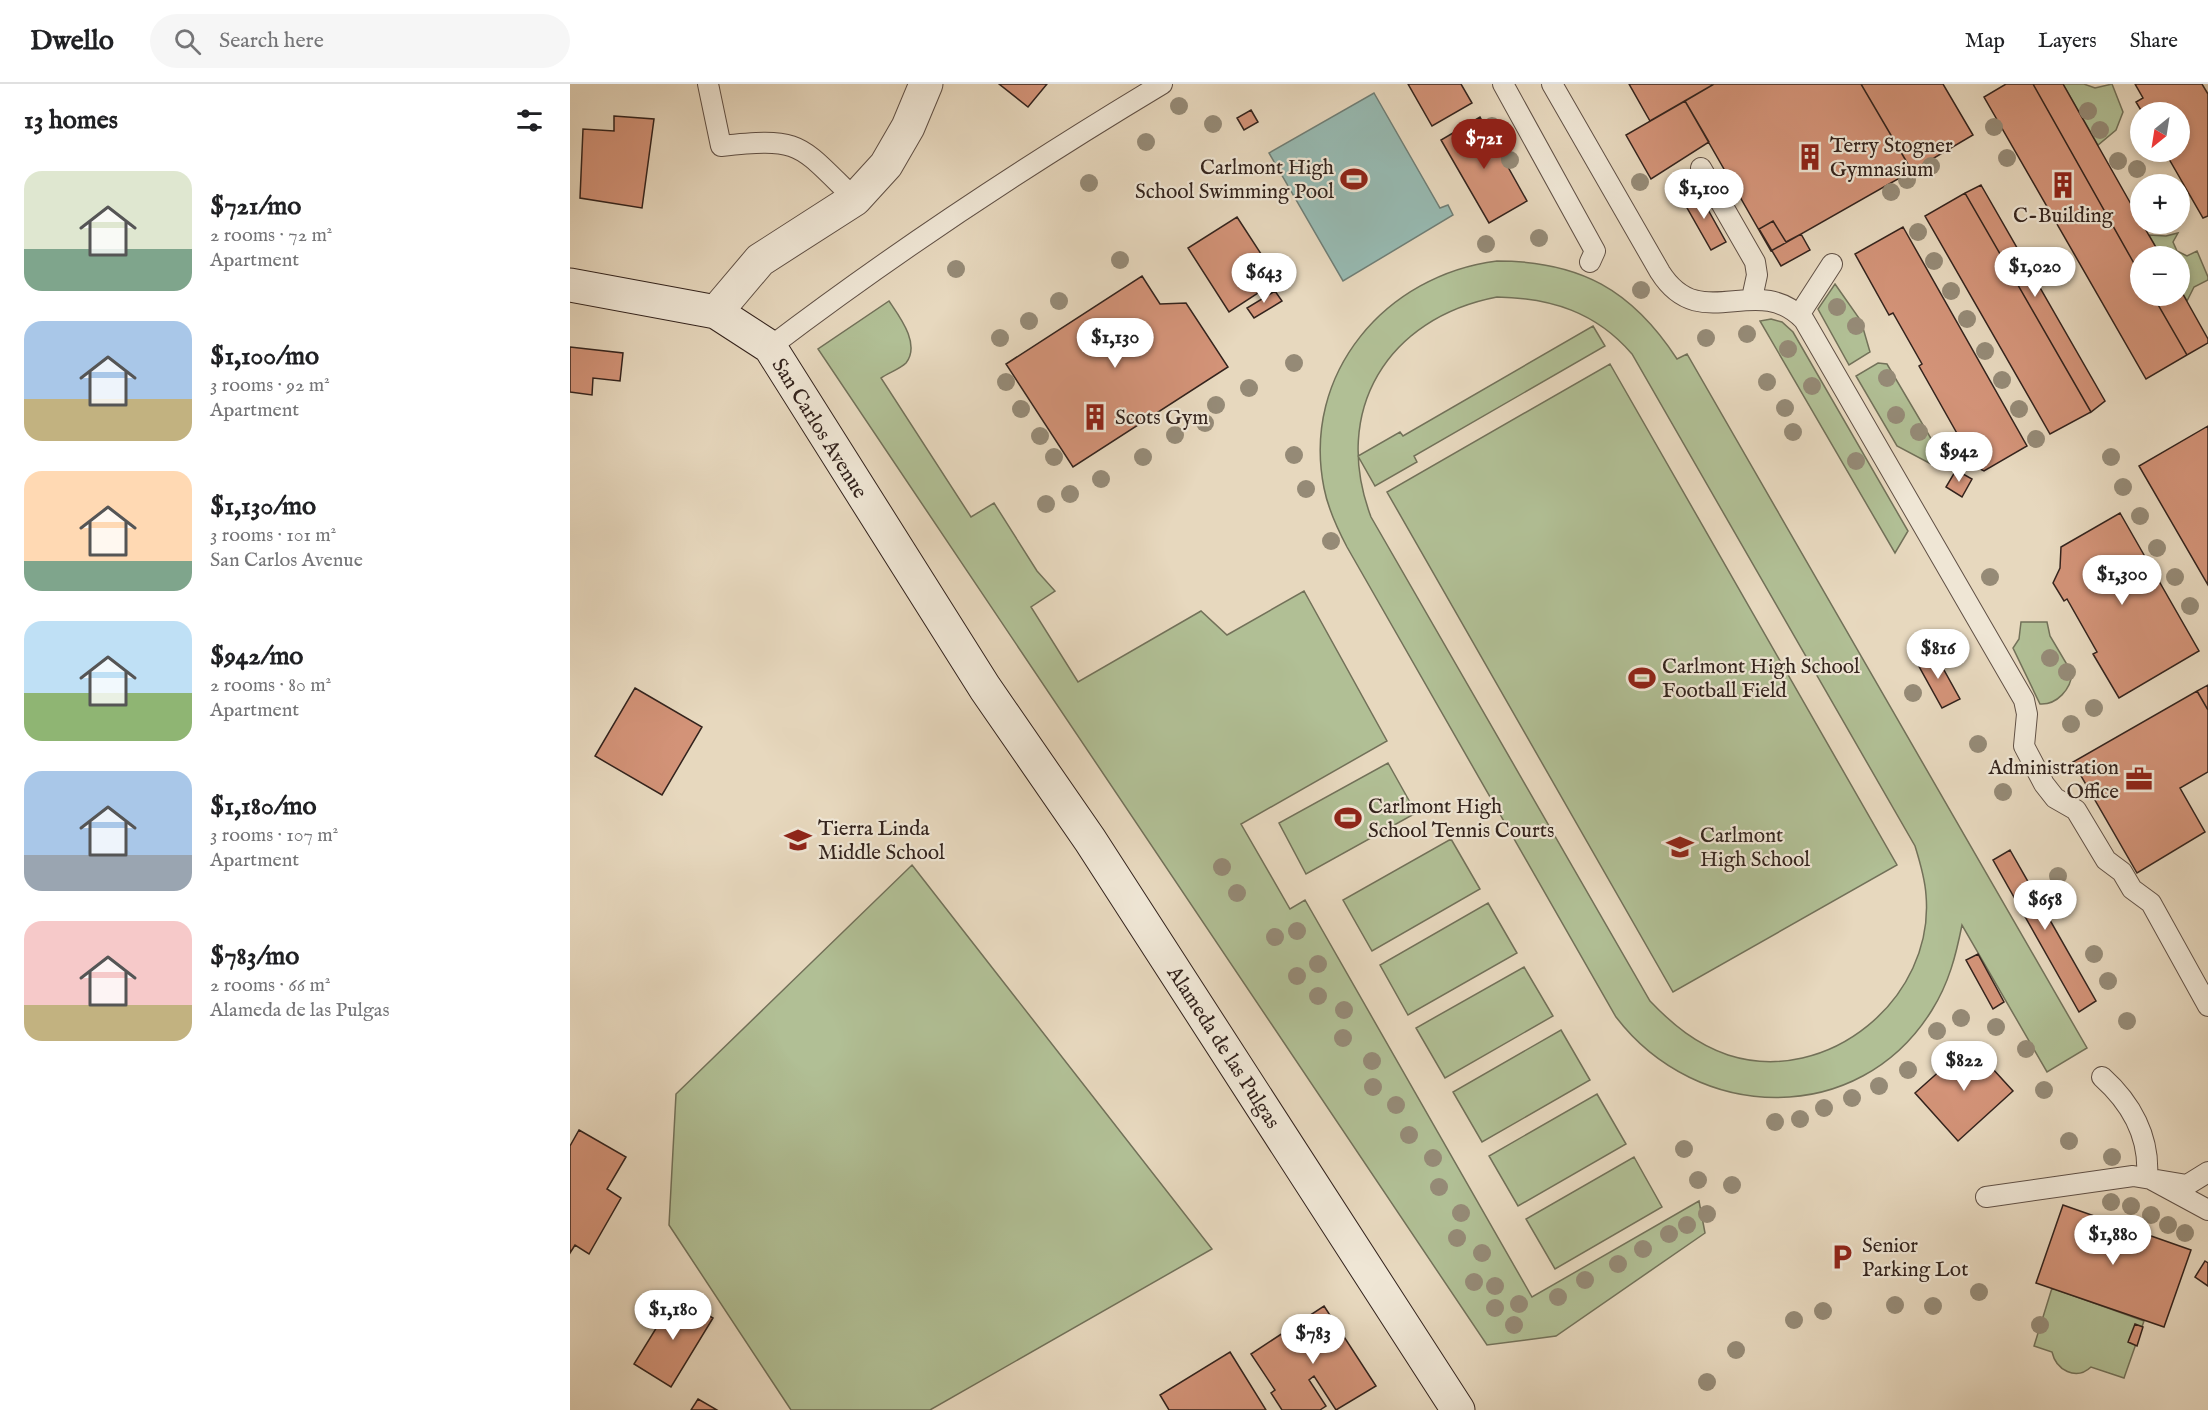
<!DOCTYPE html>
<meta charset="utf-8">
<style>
:root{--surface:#fff;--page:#f6f6f6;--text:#202124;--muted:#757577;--line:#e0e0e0;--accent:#8f2418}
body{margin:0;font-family:"IM FELL English",serif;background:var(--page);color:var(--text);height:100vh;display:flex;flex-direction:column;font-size:22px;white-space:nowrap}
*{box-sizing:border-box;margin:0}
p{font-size:20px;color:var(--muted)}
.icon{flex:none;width:33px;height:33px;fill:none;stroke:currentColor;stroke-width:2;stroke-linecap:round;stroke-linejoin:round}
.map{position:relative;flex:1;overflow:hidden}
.details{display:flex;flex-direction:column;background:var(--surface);width:570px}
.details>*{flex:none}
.needle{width:39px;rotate:210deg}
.buttons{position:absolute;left:1560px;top:18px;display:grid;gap:12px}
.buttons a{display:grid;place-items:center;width:60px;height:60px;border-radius:50%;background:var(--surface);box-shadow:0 3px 9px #0003;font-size:30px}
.price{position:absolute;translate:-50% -51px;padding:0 14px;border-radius:21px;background:#fff;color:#222;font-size:20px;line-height:39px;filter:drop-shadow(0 2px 3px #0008)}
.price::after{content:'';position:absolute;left:50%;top:36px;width:18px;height:14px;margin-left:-9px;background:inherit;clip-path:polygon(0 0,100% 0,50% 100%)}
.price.current{background:var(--accent);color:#fff}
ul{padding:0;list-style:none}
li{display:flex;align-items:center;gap:18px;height:150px;padding:0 24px}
li span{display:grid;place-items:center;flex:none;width:168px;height:120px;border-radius:18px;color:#555}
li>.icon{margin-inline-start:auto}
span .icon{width:72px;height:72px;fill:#fffc;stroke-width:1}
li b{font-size:26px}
h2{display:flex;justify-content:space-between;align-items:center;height:72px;padding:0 24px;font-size:26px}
header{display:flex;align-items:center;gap:36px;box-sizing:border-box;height:84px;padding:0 30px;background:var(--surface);border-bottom:2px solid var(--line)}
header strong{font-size:28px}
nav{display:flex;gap:33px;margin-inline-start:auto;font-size:21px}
.search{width:420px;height:54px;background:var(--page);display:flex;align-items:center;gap:15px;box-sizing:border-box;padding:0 21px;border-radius:33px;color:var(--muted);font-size:22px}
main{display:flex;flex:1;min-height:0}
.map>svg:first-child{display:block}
</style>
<header>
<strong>Dwello</strong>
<div class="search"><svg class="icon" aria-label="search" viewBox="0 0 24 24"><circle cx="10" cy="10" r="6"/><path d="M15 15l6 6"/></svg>Search here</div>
<nav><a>Map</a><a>Layers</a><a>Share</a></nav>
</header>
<main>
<section class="details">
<h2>13 homes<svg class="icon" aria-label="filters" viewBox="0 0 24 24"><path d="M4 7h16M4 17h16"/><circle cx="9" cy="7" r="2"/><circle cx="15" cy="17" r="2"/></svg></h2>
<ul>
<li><span style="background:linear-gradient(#dfe7d0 65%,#7fa58c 0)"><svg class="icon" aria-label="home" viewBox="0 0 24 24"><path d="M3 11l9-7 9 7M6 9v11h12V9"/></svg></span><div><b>$721/mo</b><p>2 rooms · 72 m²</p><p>Apartment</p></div></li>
<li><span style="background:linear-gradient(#a9c7e8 65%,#c2b280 0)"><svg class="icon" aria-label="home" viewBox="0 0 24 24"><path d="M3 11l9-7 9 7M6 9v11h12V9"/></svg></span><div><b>$1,100/mo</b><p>3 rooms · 92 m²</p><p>Apartment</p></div></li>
<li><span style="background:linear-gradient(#ffd9b3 75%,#7fa58c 0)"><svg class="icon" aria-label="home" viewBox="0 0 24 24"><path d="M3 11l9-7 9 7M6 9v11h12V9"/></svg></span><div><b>$1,130/mo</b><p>3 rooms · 101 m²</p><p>San Carlos Avenue</p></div></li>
<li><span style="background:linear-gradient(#bfe0f5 60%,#8fb573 0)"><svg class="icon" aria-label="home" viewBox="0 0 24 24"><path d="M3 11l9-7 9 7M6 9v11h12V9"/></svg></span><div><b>$942/mo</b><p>2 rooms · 80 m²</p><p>Apartment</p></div></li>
<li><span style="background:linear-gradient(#a9c7e8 70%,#9aa5b1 0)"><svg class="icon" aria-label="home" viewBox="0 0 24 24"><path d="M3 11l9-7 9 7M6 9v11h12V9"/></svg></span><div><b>$1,180/mo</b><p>3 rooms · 107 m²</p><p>Apartment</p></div></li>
<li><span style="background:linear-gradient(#f6c9c9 70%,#c2b280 0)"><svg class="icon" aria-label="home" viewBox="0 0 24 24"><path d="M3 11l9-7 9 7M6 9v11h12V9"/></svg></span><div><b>$783/mo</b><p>2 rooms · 66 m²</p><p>Alameda de las Pulgas</p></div></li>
</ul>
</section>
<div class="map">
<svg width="1638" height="1326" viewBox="0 0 1638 1326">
<rect width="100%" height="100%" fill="#e7d8be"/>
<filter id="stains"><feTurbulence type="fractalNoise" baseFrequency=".00333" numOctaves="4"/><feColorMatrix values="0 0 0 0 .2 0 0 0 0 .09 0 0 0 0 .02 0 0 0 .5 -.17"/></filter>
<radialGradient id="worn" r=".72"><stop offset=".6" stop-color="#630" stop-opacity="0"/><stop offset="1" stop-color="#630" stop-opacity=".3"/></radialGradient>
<path fill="#b1bf95" stroke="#727159" stroke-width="1.5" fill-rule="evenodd" d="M1493,0H1514L1525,4L1542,0L1553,28L1546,46L1528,61Z
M1608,149L1603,158L1607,167L1617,172L1627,167L1638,193V196L1624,203L1617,217L1610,205V172H1591L1579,151L1596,152Z
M927,177C1010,177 1062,206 1107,275L1117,270L1517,964L1477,988L1392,841C1386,871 1379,899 1362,926C1289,1044 1127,1039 1046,933L777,463C767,444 758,425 754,404C731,289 816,191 927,177ZM927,213C981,214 1026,228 1062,270L1345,762C1350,778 1355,794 1356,811C1365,914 1258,1003 1158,971C1126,960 1103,941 1080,917L801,433C761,327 817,234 927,213Z
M1265,200L1291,237L1300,268L1279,281L1248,225Z
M319,217C329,232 351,260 336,279C330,285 318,289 311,294L401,433L424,419L467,487L485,507L461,523L508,598L631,527L657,551L734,507L817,657L671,740L720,825L735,816L962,1213L1129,1117L1135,1149L986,1252L917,1261L248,265Z
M1201,235L1212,238L1223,248L1338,447L1325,469L1190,237Z
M1023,242L1035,262L844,372L847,378L805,402L788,372L830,348L833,352Z
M1308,279L1317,280L1369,368L1361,380L1327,362L1286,292Z
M1040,280L1327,781L1103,908L817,408Z
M1451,538H1477L1480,552L1502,589C1501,605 1487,621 1470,620L1443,564L1449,555Z
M818,679L846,729L736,790L709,739Z
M881,755L910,805L802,867L773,816Z
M342,781L642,1165L360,1326H221L99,1141L106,1010Z
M918,819L947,869L838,931L810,881Z
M954,883L983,932L875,994L846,944Z
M991,946L1020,996L912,1058L883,1008Z
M1027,1010L1056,1060L948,1122L919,1072Z
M1064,1073L1092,1123L985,1185L956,1135Z
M1482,1204L1574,1237L1554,1294L1521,1283C1506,1297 1486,1286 1482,1268L1464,1262Z"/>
<path fill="#97bab2" stroke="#6f7e76" stroke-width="1.5" d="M804,9L870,124L878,121L883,131L773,197L699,69Z"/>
<path fill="#d39378" stroke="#33231d" stroke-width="1.5" d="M429,0H477L458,23Z
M838,0H891L902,19L862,42Z
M1059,0H1144L1080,37Z
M1144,0H1291L1342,87L1201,167L1115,17Z
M1291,0H1373L1403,51L1342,87Z
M1436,0H1463L1570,190V212H1583L1617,271L1576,295L1414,13Z
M1463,0H1493L1570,136L1591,172H1570V190Z
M1565,0H1632L1638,10V132L1633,134L1595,68H1610V28H1572L1566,18L1573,14Z
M1115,17L1139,58L1081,95L1056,51Z
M681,26L688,38L674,46L667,34Z
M44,32L84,35L72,124L10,114L13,45L44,47Z
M910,33L957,117L919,139L871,56Z
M1411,101L1535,317L1521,328L1395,109Z
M1127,106L1156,158L1141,166L1112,115Z
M1395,109L1521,328L1480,350L1355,132Z
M667,133L708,196L659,228L618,164Z
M1203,137L1216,158L1231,150L1240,166L1211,182L1189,145Z
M1333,143L1457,362L1414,387L1406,383L1349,282L1352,280L1323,229L1319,231L1285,170Z
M572,192L590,220L616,219L658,283L503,383L436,280Z
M1610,205L1638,255V259L1617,271L1583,212H1610Z
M705,207L712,217L684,234L677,224Z
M0,263L53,269L50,297L23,294L22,311L0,308Z
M1638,342V501L1569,382Z
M1386,386L1402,395L1392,413L1376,403Z
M1550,429L1629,567L1549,614L1523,570L1527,568L1497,515L1494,517L1483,499L1490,484L1491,463Z
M1364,568L1390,615L1372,624L1346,577Z
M1638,601V626L1627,607Z
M65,604L132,643L92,711L25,672Z
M1627,607L1638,626V688L1610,704L1635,748L1567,789L1503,678Z
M1440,766L1526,917L1509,928L1423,776Z
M1408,870L1434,918L1423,925L1396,876Z
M1400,960L1443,1007L1388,1057L1345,1009Z
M9,1046L56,1073L37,1105L51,1114L19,1170L5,1161L0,1169V1062Z
M1493,1121L1621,1166L1594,1243L1466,1199Z
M1635,1177L1638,1179V1202L1625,1193Z
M106,1212L143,1234L101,1303L64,1280Z
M754,1222L806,1302L766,1326L744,1292L739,1296L756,1322L750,1326H712L701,1309L705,1306L681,1270Z
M1565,1240L1573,1243L1567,1262L1558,1258Z
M660,1268L696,1326H599L590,1311Z
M128,1315L147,1326H121Z"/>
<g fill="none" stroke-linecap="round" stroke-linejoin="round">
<defs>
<path id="service" d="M138,0L151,62C233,53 228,60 285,115
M933,0L1025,167L1020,178
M982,0L1090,188C1131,253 1186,186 1234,236L1454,616L1457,630L1454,662L1474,700L1485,714L1506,726L1536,776L1552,788L1562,805L1581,819L1638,922
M1131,84L1185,178L1187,191L1182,214
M1229,231L1262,180
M200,263C325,168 457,81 592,0
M1532,993C1561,1019 1580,1053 1577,1093L1638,1126
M1416,1113L1563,1092L1617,1101L1638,1088"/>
<path id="minor" d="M146,228L190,176L285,115L316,81L338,43L356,0"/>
<path id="secondary" d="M0,201L146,228L200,263L415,604L520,756L888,1326"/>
</defs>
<use href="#service" stroke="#605045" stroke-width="22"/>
<use href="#minor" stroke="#605045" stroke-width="35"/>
<use href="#secondary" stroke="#33231d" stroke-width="35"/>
<use href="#service" stroke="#efe6d5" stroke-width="20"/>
<use href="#minor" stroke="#efe6d5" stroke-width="33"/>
<use href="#secondary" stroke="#efe6d5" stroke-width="33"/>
</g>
<g fill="#958a76">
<circle cx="609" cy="22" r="9"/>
<circle cx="1518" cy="27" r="9"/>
<circle cx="643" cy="40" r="9"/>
<circle cx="922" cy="42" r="9"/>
<circle cx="1424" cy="43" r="9"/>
<circle cx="1530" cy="46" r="9"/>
<circle cx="576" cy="58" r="9"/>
<circle cx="1437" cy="74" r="9"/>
<circle cx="940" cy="76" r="9"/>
<circle cx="1548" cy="77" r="9"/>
<circle cx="1361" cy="82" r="9"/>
<circle cx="1567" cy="85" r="9"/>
<circle cx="1337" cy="96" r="9"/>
<circle cx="1070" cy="98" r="9"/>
<circle cx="519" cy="99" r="9"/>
<circle cx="1321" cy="108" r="9"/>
<circle cx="1348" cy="148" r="9"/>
<circle cx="969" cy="154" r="9"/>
<circle cx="916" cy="160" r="9"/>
<circle cx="550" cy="176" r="9"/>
<circle cx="1364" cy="177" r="9"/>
<circle cx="386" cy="185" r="9"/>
<circle cx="1071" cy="206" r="9"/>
<circle cx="1381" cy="207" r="9"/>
<circle cx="489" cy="217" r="9"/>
<circle cx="1267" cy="223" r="9"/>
<circle cx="1397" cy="235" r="9"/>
<circle cx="459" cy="237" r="9"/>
<circle cx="1286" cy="242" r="9"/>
<circle cx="1177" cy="250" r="9"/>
<circle cx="430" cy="254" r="9"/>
<circle cx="1136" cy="254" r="9"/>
<circle cx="1218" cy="265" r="9"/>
<circle cx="1415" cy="267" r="9"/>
<circle cx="724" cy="279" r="9"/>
<circle cx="1317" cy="294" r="9"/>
<circle cx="1432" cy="296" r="9"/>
<circle cx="436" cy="298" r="9"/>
<circle cx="1197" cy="298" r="9"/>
<circle cx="1242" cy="302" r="9"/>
<circle cx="679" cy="304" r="9"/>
<circle cx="646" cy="321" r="9"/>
<circle cx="1215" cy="324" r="9"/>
<circle cx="451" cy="325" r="9"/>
<circle cx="1449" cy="325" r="9"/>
<circle cx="1326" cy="331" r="9"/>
<circle cx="635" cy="339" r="9"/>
<circle cx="1223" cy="348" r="9"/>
<circle cx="1349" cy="348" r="9"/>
<circle cx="605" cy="351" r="9"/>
<circle cx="470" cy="352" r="9"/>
<circle cx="1466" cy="355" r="9"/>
<circle cx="724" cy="371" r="9"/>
<circle cx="484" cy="373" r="9"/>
<circle cx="573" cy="373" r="9"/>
<circle cx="1541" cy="373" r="9"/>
<circle cx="1286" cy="377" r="9"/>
<circle cx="531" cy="395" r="9"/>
<circle cx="1553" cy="403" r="9"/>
<circle cx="736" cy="405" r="9"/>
<circle cx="500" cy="410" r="9"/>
<circle cx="476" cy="420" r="9"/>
<circle cx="1570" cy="432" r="9"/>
<circle cx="761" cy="457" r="9"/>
<circle cx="1587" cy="464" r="9"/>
<circle cx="1420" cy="493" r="9"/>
<circle cx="1605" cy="493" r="9"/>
<circle cx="1620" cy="522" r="9"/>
<circle cx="1480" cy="574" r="9"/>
<circle cx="1497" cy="588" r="9"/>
<circle cx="1343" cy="609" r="9"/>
<circle cx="1524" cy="624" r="9"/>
<circle cx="1501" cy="640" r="9"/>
<circle cx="1408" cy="660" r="9"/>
<circle cx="1433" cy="708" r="9"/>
<circle cx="652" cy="783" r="9"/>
<circle cx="1488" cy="792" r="9"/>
<circle cx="667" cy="809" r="9"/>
<circle cx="727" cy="847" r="9"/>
<circle cx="705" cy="853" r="9"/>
<circle cx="1524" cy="870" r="9"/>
<circle cx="748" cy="880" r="9"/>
<circle cx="727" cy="892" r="9"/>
<circle cx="1538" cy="897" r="9"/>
<circle cx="748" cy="912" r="9"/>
<circle cx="774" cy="926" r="9"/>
<circle cx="1391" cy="934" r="9"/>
<circle cx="1557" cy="937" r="9"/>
<circle cx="1426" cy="943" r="9"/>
<circle cx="1367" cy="947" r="9"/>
<circle cx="773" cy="954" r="9"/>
<circle cx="1456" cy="965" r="9"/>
<circle cx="802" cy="977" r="9"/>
<circle cx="1338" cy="986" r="9"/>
<circle cx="1309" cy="1002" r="9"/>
<circle cx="803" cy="1003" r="9"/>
<circle cx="1474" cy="1006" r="9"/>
<circle cx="1282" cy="1014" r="9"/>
<circle cx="826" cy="1021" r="9"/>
<circle cx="1254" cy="1024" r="9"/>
<circle cx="1230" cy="1035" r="9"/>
<circle cx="1205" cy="1038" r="9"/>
<circle cx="839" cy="1051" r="9"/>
<circle cx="1499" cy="1057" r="9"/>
<circle cx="1114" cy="1065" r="9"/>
<circle cx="1542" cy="1073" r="9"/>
<circle cx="863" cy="1074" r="9"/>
<circle cx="1128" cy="1096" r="9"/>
<circle cx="1162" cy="1101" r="9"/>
<circle cx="869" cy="1103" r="9"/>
<circle cx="1541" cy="1118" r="9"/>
<circle cx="1561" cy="1122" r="9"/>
<circle cx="891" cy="1129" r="9"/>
<circle cx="1137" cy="1130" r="9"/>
<circle cx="1581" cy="1131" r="9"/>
<circle cx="1117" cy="1141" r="9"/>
<circle cx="1598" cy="1141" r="9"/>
<circle cx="1615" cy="1149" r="9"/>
<circle cx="1099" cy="1150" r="9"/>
<circle cx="887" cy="1154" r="9"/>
<circle cx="1073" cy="1165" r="9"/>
<circle cx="912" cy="1169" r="9"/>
<circle cx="1048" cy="1180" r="9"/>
<circle cx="1015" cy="1196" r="9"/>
<circle cx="904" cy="1198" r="9"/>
<circle cx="925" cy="1202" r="9"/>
<circle cx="1409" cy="1208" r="9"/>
<circle cx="988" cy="1213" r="9"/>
<circle cx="949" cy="1220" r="9"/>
<circle cx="1325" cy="1221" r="9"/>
<circle cx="1363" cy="1222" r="9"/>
<circle cx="925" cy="1224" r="9"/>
<circle cx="1253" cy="1227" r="9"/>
<circle cx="1224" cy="1236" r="9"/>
<circle cx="944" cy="1241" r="9"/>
<circle cx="1470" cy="1241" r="9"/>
<circle cx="1166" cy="1266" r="9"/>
<circle cx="1137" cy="1298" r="9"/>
</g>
<defs>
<symbol id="building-bare" viewBox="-9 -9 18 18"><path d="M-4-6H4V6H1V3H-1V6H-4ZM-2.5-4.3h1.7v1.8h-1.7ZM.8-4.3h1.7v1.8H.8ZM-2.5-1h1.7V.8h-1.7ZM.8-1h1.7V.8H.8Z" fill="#8f2418" stroke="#efe6d5" stroke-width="2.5" paint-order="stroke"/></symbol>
<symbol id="stadium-bare" viewBox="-9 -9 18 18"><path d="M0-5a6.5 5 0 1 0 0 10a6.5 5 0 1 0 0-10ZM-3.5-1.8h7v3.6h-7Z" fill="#8f2418" stroke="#efe6d5" stroke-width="2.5" paint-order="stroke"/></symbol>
<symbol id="office-bare" viewBox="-9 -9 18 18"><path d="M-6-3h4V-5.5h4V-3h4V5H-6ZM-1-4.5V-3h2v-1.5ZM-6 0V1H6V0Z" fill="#8f2418" stroke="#efe6d5" stroke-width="2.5" paint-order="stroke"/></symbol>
<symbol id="school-bare" viewBox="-9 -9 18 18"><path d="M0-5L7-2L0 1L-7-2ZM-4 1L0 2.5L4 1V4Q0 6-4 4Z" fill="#8f2418" stroke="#efe6d5" stroke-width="2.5" paint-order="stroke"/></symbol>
<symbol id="parking-bare" viewBox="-9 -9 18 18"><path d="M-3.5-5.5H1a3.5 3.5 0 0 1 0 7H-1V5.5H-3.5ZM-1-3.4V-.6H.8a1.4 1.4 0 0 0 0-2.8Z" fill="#8f2418" stroke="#efe6d5" stroke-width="2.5" paint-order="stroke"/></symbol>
</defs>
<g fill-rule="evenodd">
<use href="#building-bare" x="1221" y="54" width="38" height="38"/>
<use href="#stadium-bare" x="765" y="76" width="38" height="38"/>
<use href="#building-bare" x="1474" y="82" width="38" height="38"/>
<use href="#building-bare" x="506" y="314" width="38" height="38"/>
<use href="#stadium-bare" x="1053" y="575" width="38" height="38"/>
<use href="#office-bare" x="1550" y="676" width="38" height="38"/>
<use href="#stadium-bare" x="759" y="715" width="38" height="38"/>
<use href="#school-bare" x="209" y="737" width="38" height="38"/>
<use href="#school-bare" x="1091" y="744" width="38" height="38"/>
<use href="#parking-bare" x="1253" y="1154" width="38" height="38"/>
</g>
<g text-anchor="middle" stroke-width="4.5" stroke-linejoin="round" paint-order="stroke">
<g font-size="21" fill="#33231d" stroke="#efe6d5" text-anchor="start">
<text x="1260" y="68">Terry Stogner<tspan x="1260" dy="24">Gymnasium</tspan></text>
<text x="764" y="90" text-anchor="end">Carlmont High<tspan x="764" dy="24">School Swimming Pool</tspan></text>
<text x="1493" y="138" text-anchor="middle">C-Building</text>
<text x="545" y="340">Scots Gym</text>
<text x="1092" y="589">Carlmont High School<tspan x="1092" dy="24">Football Field</tspan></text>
<text x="1549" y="690" text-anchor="end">Administration<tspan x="1549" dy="24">Office</tspan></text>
<text x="798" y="729">Carlmont High<tspan x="798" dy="24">School Tennis Courts</tspan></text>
<text x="248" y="751">Tierra Linda<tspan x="248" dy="24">Middle School</tspan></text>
<text x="1130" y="758">Carlmont<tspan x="1130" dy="24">High School</tspan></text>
<text x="1292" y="1168">Senior<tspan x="1292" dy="24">Parking Lot</tspan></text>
</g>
<g font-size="21" fill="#33231d" stroke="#efe6d5">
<text transform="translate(250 344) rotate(58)" y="7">San Carlos Avenue</text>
<text transform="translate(654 963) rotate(57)" y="7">Alameda de las Pulgas</text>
</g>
</g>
<rect width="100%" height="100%" filter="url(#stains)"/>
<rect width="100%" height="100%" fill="url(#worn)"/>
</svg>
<div class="buttons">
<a><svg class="needle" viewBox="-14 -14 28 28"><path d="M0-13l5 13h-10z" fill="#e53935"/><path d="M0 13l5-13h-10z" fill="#757577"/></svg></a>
<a>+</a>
<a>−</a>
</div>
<b class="price current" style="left:914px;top:86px">$721</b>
<b class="price" style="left:1134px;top:136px">$1,100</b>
<b class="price" style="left:1465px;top:214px">$1,020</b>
<b class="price" style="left:694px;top:220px">$643</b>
<b class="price" style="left:545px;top:285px">$1,130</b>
<b class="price" style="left:1389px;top:399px">$942</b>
<b class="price" style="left:1552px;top:522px">$1,300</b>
<b class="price" style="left:1368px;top:596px">$816</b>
<b class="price" style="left:1475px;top:847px">$658</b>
<b class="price" style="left:1394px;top:1008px">$822</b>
<b class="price" style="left:1543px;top:1182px">$1,880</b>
<b class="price" style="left:103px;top:1257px">$1,180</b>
<b class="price" style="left:743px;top:1281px">$783</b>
</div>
</main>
